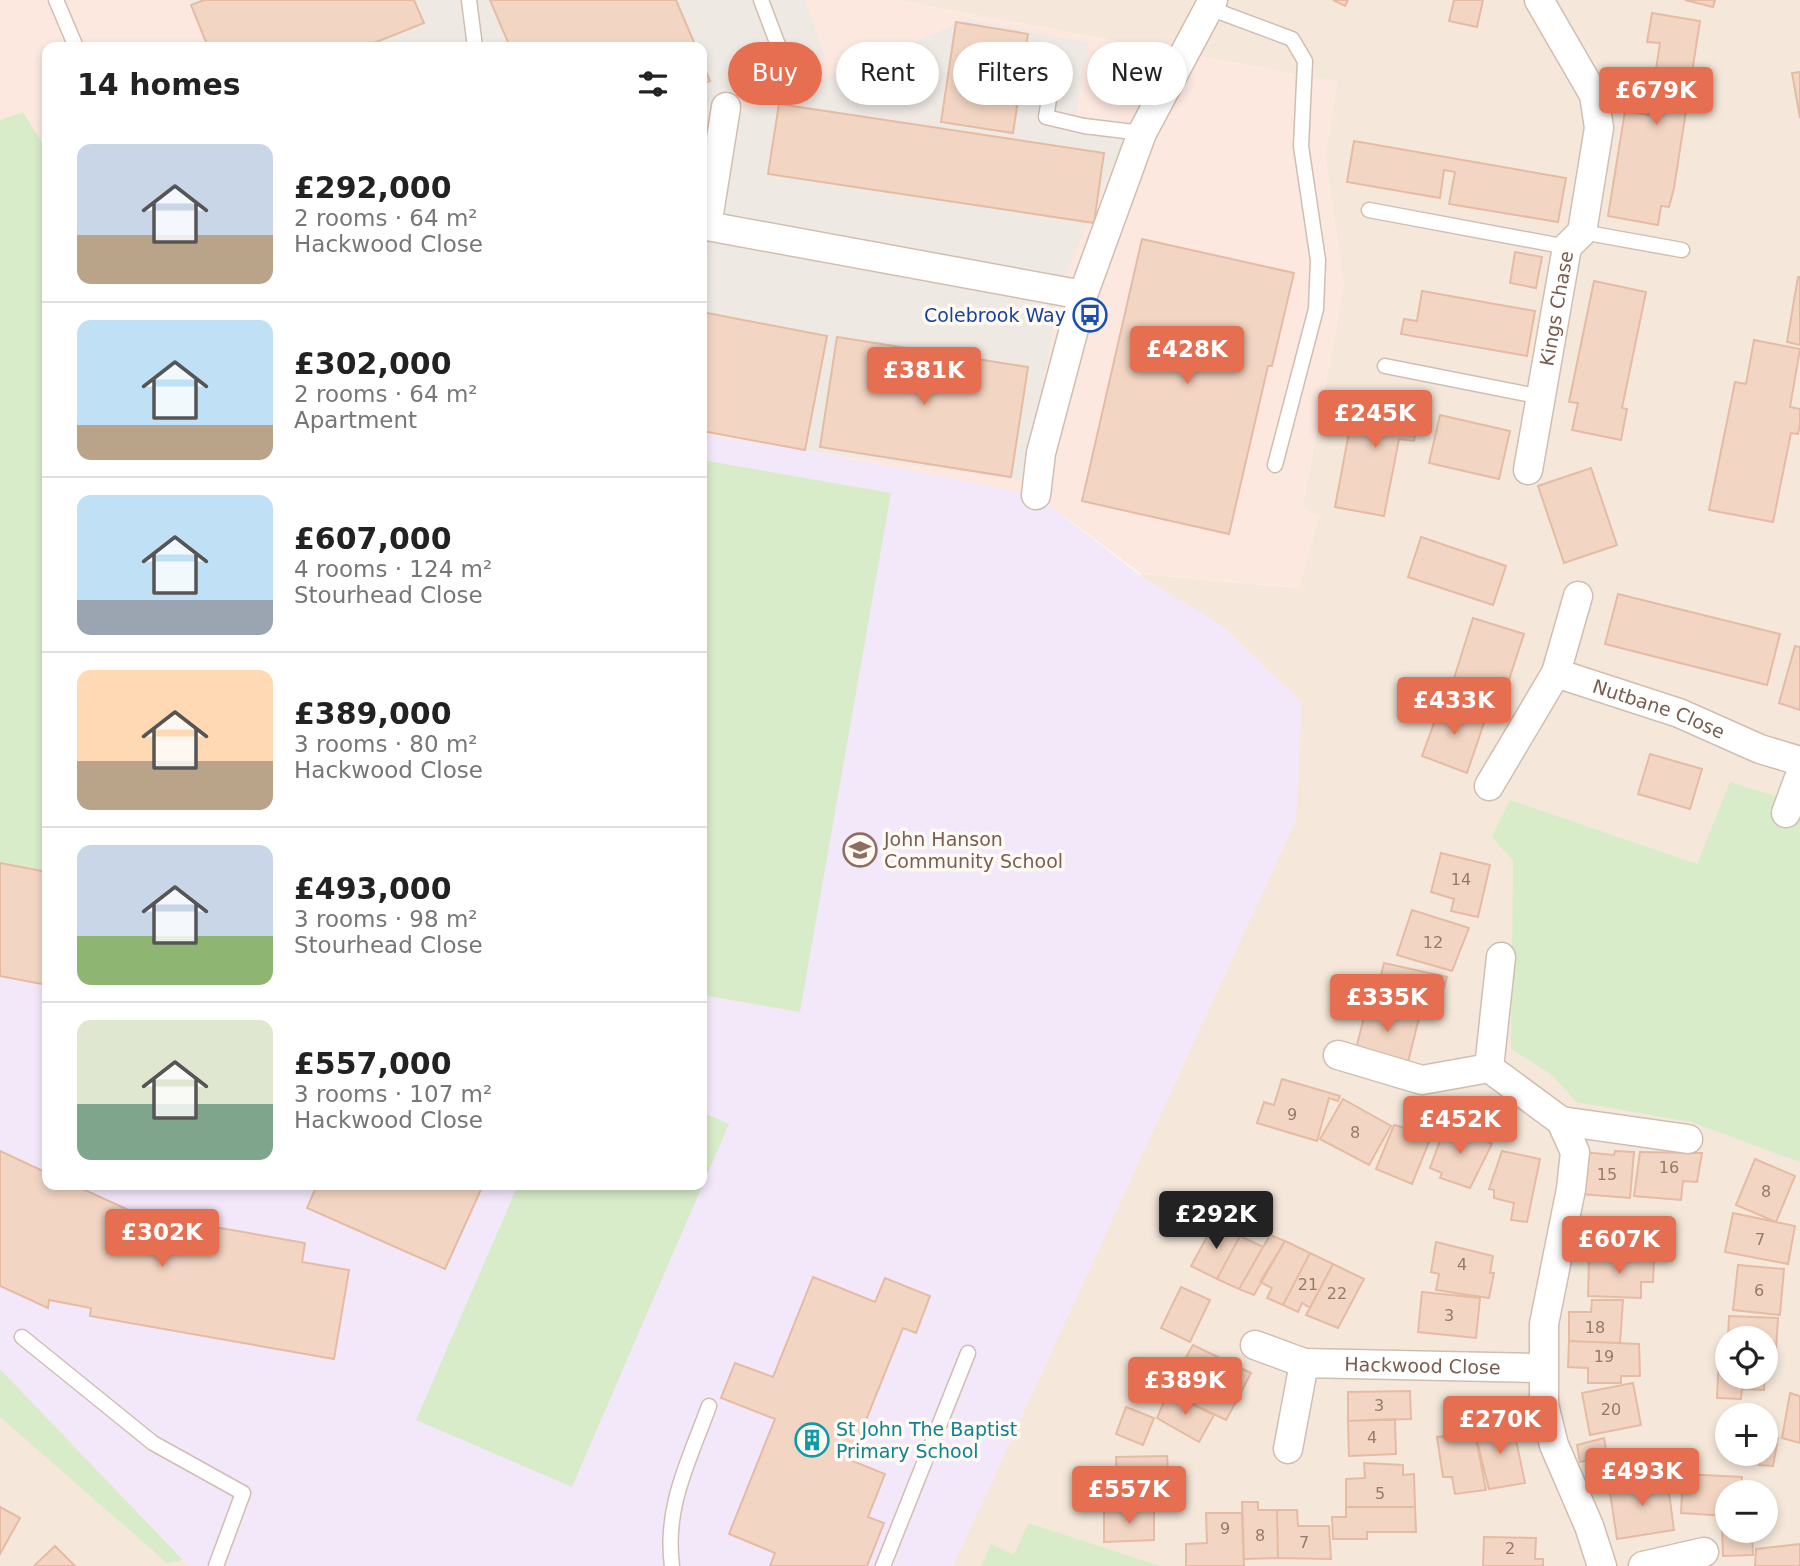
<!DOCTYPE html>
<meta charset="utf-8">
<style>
:root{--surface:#fff;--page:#f6f6f6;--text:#222;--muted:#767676;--line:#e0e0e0;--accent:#e76f51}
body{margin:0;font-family:"DejaVu Sans",sans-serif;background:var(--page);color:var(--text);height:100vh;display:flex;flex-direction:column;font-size:26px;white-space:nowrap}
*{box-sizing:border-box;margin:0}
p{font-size:23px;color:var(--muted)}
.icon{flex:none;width:38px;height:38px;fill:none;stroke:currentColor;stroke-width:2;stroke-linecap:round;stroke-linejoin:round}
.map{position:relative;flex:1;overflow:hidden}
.details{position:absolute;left:42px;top:42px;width:665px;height:1148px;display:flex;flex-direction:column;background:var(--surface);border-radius:14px;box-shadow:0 4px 10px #0003}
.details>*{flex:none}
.banner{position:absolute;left:728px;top:42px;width:665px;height:63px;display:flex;gap:14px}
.tools{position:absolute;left:1715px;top:1326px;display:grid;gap:14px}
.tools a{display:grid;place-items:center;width:63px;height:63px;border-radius:50%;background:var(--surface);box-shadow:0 4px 10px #0003;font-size:35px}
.price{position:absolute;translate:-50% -60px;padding:0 16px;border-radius:7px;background:var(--accent);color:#fff;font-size:23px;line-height:46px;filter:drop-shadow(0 2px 4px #0008)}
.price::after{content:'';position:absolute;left:50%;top:42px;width:21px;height:16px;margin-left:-10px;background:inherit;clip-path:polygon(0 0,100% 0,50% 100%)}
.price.on{background:#222;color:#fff}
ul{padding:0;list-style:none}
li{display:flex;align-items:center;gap:21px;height:175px;padding:0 35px}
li+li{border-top:2px solid var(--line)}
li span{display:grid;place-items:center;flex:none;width:196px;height:140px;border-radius:14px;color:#555}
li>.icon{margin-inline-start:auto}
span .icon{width:84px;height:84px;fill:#fffc;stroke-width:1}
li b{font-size:30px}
h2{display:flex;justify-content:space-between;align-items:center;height:84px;padding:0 35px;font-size:30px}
.pill{padding:0 24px;border-radius:32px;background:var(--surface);box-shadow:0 4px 10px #0003;font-size:24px;line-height:63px}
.pill.on{background:var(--accent);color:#fff}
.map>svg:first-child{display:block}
</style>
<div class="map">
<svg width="1800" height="1566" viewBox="0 0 1800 1566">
<rect width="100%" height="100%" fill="#fdf6ec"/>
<path fill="#f5e8da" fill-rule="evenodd" d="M895,0H1800V1566H618L895,1126L1141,574L1298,588L1319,516L1302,509L1344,285L1325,158L1337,82ZM1727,1339H1766V1377H1727ZM1727,1416H1766V1454H1727ZM1727,1493H1766V1531H1727Z
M0,1369L183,1560L189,1566H0Z"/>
<path fill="#fde8e0" d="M0,0H895L1337,82L1325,158L1344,285L1302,508L1319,516L1299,588L1141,574L1036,495L805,450L702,434V47H47V249L0,177Z"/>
<path fill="#efe9e4" d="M189,0H805L825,56L702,108V47H208Z
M969,19L1089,43L1073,130L1124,140L1060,288L1025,481L805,450L702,429V129Z"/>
<path fill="#f3e8fa" d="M0,177L47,249V1185H702V434L805,450L1036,495L1141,576L1224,627L1302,703L1296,820L953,1566H189L0,1369Z"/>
<path fill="#d8ecc9" d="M23,112L47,151V872L0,863V120Z
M702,460L891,493L800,1012L702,995Z
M1730,782L1800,804V1162L1691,1122L1576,1102L1552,1075L1511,1049L1513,861L1492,837L1510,800L1697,864Z
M702,1112L729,1124L572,1487L416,1420L518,1185H702Z
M0,1369L183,1560L167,1563L0,1417Z
M1028,1523L1160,1566H981L991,1544L1014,1555Z"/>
<path fill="#f3d5c3" stroke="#e6bba3" stroke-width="2" d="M204,0H414L424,23L364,47H208L191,5Z
M490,0H676L696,47H510Z
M1333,0H1348L1345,6Z
M1454,0H1483L1477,27L1449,21Z
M1685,0H1715L1713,7Z
M1652,13L1700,21L1674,188L1669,207L1661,206L1658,225L1608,216L1625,111L1649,115L1660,43L1647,42Z
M956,22L1028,34L1013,133L941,122Z
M702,61L710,81L702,84Z
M1800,72V118L1792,73Z
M779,104L1104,153L1094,223L768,174Z
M1354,141L1566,178L1558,222L1449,204L1455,172L1444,170L1440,198L1347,182Z
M1142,239L1294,273L1272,366H1268L1229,534L1082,501Z
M1515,252L1542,257L1536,288L1510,283Z
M1798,277H1800V345L1787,342Z
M1594,281L1646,292L1622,408L1627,409L1621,440L1572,430L1578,403L1569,402Z
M1422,291L1535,311L1527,356L1401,334L1404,319L1417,321Z
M702,312L827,336L805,450L702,431Z
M837,337L1028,367L1011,477L820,447Z
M1754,340L1800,349L1790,407L1800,409V424L1798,434L1791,433L1773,522L1709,510L1735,382L1746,384Z
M1385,393L1422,400L1414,441L1399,439L1384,516L1335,507L1356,395L1384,400Z
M1440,415L1510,431L1499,479L1429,463Z
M1591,468L1617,545L1564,563L1538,486Z
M1421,537L1506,566L1493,605L1408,577Z
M1618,594L1780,634L1767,685L1605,644Z
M1473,618L1524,634L1500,707L1450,691Z
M1795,646L1800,647V710L1779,703Z
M1442,701L1486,717L1467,773L1422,756Z
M1650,754L1702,769L1690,809L1638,794Z
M1441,853L1490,865L1478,917L1451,911L1454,899L1431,892Z
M0,863L47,872V985L0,976Z
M1412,910L1469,928L1452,971L1397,955Z
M1384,963L1447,977L1435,1015L1387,1004L1390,993L1377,991Z
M1367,1005L1419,1018L1408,1062L1356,1049Z
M1282,1079L1340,1096L1338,1101L1329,1098L1317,1141L1257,1123L1264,1102L1274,1105Z
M1343,1099L1391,1126L1369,1165L1320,1139Z
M1453,1124L1492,1144L1470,1188L1440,1178L1442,1173L1430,1168L1444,1130L1450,1133Z
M1394,1125L1416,1131L1414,1138L1429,1142L1412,1184L1376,1169Z
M0,1151L47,1173V1185H74L135,1213L305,1243L302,1262L349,1270L334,1359L90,1316L91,1308L49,1300L48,1308L0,1286Z
M1502,1151L1540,1159L1527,1222L1511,1220L1514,1203L1494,1198V1190L1489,1189Z
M1615,1151L1634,1152L1630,1198L1581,1194L1584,1152L1614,1155Z
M1640,1152L1702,1153L1697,1182L1683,1181L1681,1200L1634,1196Z
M1755,1159L1795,1176L1776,1222L1736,1205Z
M317,1185H483L445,1269L307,1208Z
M1733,1213L1795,1226L1788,1264L1725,1252Z
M1214,1224L1240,1236L1217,1279L1191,1266Z
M1270,1235L1285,1241L1254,1295L1239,1289Z
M1240,1236L1263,1247L1239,1289L1217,1279Z
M1285,1241L1310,1253L1283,1305L1267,1298L1272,1288L1260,1282Z
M1436,1242L1493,1256L1490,1273H1494L1489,1298L1436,1290L1439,1274L1431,1272Z
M1310,1253L1333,1264L1310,1308L1302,1303L1298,1312L1283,1305Z
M1589,1256L1654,1258L1653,1282H1641V1298L1588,1296Z
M1333,1264L1364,1279L1338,1328L1306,1315Z
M1738,1265L1784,1269L1780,1315L1733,1310Z
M813,1277L875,1302L885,1278L930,1296L916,1333L903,1328L850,1460L885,1474L868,1517L884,1523L867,1566H770L775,1553L729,1534L775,1419L721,1398L735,1363L773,1377Z
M1181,1287L1210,1300L1190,1342L1161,1328Z
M1422,1292L1480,1298L1476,1338L1418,1332Z
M1592,1300H1623L1620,1343L1569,1341V1312H1591Z
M1729,1316L1778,1318L1776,1350H1766V1339H1728Z
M1569,1341L1639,1344L1640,1376H1621V1383H1588V1368L1568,1367Z
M1193,1345L1251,1373L1237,1400L1179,1370Z
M1719,1355L1727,1356V1377H1765L1764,1390L1742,1389L1741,1399L1717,1398Z
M1179,1370L1237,1400L1226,1420L1168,1392Z
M1633,1383L1641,1425L1590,1435L1582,1393Z
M1410,1391L1411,1419L1348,1421V1392Z
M1168,1392L1214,1415L1199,1442L1157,1418Z
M1790,1393L1800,1396V1443L1782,1438Z
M1126,1407L1154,1418L1143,1445L1116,1434Z
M1395,1419L1396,1454L1349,1456L1348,1421Z
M1500,1421V1429L1514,1430L1525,1483L1489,1489L1475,1433L1480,1432L1479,1423Z
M1475,1433L1486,1490L1455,1494L1452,1477H1443L1437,1437Z
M1767,1436L1778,1438L1773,1466L1759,1465L1762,1454H1766Z
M1604,1438L1607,1455L1580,1462L1577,1445Z
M1167,1456L1169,1483H1117L1116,1457Z
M1364,1463L1403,1465V1475L1414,1474L1415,1507H1346V1479L1365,1478Z
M1683,1474L1742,1477L1741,1493H1727V1516L1681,1513Z
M1667,1478L1674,1530L1617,1539L1609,1486Z
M1104,1483L1161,1484L1162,1510H1104Z
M1242,1502H1258V1510H1277L1278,1558L1244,1559Z
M0,1507L20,1518L0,1554Z
M1346,1507H1415L1416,1532H1367V1539H1333L1332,1517H1346Z
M1104,1510H1154V1540L1104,1542Z
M1277,1510H1297L1298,1526H1329L1331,1559L1278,1558Z
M1206,1513H1242L1244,1566H1186V1544L1207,1543Z
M1722,1525H1727V1531H1752L1753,1555L1723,1556Z
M1484,1537L1536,1538L1535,1559H1543V1566H1483Z
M1800,1544V1566H1755L1756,1549Z
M55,1546L75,1566H34Z"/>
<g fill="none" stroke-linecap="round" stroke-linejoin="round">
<defs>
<path id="lane" d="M56,0L76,47
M469,0L475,47
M761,0L778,45
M1209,8L1292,39L1305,61L1301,146L1318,260L1316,309L1275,465
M1053,76L1046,117L1084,126L1142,133
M1369,210L1567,247
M1582,232L1682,250
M1385,366L1542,397
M22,1337L153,1443L243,1493L216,1566
M672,1566C664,1507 689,1461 709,1406
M883,1566L968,1353"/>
<g id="street">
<path d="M702,225L1083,295L1142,133L1213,0"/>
<path d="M707,226L726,107"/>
<path id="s1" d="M1528,470L1567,247L1582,232L1599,128L1594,95L1539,0"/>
<path d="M1036,495L1041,453L1083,295"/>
<path id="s2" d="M1578,596L1556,673L1679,713L1760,749L1800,761"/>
<path d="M1489,786L1556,673"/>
<path d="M1786,813L1800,775"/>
<path d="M1501,957L1489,1068L1561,1121L1575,1152L1571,1189L1544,1324V1405L1554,1445L1589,1526L1602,1566"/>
<path d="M1338,1055L1422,1080L1489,1068"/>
<path d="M1561,1121L1688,1139"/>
<path d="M1255,1345L1304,1363"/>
<path id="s3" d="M1288,1449L1304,1363L1541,1368"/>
<path d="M1643,1566L1704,1552"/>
</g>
</defs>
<use href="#lane" stroke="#d1beb0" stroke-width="17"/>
<use href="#street" stroke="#d1beb0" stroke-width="31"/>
<use href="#lane" stroke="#fff" stroke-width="14"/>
<use href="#street" stroke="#fff" stroke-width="28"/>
</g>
<defs>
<symbol id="bus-ring" viewBox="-11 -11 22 22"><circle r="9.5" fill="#fffaf3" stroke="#1a4fb4" stroke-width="1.5"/><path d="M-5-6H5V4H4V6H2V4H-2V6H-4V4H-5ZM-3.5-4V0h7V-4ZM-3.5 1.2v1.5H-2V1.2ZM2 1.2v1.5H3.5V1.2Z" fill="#1a4fb4"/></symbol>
<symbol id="school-ring" viewBox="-11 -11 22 22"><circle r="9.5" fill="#fffaf3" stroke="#8d6e63" stroke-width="1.5"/><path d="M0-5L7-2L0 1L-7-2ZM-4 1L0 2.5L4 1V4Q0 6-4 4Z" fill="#8d6e63"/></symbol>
<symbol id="building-ring" viewBox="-11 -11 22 22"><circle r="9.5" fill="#fffaf3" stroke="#0f9aa8" stroke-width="1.5"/><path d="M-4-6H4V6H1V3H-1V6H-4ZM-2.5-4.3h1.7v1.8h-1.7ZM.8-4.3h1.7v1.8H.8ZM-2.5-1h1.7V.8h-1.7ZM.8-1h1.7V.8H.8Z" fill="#0f9aa8"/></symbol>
</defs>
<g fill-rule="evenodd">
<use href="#bus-ring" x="1071" y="296" width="38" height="38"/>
<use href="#school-ring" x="841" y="831" width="38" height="38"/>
<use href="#building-ring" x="793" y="1421" width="38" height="38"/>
</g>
<g text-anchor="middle" stroke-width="7" stroke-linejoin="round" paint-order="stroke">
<g font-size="16" fill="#987a6a">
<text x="1461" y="885">14</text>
<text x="1433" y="948">12</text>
<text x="1292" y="1120">9</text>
<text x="1355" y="1138">8</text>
<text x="1669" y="1173">16</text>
<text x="1607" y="1180">15</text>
<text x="1766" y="1197">8</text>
<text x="1760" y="1245">7</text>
<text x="1462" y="1270">4</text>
<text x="1308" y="1290">21</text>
<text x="1759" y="1296">6</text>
<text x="1337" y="1299">22</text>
<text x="1449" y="1321">3</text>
<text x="1595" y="1333">18</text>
<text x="1604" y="1362">19</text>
<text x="1379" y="1411">3</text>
<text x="1611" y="1415">20</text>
<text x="1372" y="1443">4</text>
<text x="1380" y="1499">5</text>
<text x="1225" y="1534">9</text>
<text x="1260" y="1541">8</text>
<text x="1304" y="1548">7</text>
<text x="1510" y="1554">2</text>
</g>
<g font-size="19" fill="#7a5c4d" stroke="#fffaf3">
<text dy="7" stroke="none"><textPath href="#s1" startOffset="164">Kings Chase</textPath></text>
<text dy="7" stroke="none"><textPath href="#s2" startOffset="189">Nutbane Close</textPath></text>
<text dy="7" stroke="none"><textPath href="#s3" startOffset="206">Hackwood Close</textPath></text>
</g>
<g font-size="19" fill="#164399" stroke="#fffaf3" text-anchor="end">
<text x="1066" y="322">Colebrook Way</text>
</g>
<g font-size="19" fill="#785e54" stroke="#fffaf3" text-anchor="start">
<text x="884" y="846">John Hanson<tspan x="884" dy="22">Community School</tspan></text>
</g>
<g font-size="19" fill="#0d838f" stroke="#fffaf3" text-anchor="start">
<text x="836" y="1436">St John The Baptist<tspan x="836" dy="22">Primary School</tspan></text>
</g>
</g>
</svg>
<div class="tools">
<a><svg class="icon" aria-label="locate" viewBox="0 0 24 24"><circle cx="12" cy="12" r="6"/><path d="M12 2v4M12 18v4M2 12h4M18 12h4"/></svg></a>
<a>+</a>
<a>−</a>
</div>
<b class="price" style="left:1656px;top:127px">£679K</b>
<b class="price" style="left:1187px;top:386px">£428K</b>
<b class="price" style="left:924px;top:407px">£381K</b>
<b class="price" style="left:1375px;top:450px">£245K</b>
<b class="price" style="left:1454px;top:737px">£433K</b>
<b class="price" style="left:1387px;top:1034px">£335K</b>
<b class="price" style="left:1460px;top:1156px">£452K</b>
<b class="price on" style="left:1216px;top:1251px">£292K</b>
<b class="price" style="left:162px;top:1269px">£302K</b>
<b class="price" style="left:1619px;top:1276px">£607K</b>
<b class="price" style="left:1185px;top:1417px">£389K</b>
<b class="price" style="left:1500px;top:1456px">£270K</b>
<b class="price" style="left:1642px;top:1508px">£493K</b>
<b class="price" style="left:1129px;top:1526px">£557K</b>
<div class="banner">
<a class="pill on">Buy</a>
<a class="pill">Rent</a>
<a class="pill">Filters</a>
<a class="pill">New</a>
</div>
<section class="details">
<h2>14 homes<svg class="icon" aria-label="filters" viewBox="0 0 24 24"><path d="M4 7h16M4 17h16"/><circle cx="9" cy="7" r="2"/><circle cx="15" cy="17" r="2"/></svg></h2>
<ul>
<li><span style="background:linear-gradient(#c9d6e8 65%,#b9a48a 0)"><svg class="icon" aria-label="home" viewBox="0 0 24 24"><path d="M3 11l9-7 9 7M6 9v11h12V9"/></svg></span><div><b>£292,000</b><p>2 rooms · 64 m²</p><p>Hackwood Close</p></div></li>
<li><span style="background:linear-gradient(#bfe0f5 75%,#b9a48a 0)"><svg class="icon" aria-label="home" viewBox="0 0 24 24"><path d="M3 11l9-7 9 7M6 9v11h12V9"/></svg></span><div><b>£302,000</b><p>2 rooms · 64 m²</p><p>Apartment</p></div></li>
<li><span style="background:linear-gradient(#bfe0f5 75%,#9aa5b1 0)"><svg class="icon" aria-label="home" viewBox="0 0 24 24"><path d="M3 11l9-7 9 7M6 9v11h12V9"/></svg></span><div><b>£607,000</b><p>4 rooms · 124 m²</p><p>Stourhead Close</p></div></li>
<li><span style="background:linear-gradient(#ffd9b3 65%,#b9a48a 0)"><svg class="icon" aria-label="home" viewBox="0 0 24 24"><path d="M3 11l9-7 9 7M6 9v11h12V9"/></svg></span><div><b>£389,000</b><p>3 rooms · 80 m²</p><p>Hackwood Close</p></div></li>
<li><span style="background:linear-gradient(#c9d6e8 65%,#8fb573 0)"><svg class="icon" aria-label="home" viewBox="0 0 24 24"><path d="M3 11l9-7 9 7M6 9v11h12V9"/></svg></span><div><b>£493,000</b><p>3 rooms · 98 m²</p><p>Stourhead Close</p></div></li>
<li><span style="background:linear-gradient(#dfe7d0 60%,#7fa58c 0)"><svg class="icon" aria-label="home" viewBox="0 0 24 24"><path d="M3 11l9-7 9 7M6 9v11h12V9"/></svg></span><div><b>£557,000</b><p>3 rooms · 107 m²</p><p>Hackwood Close</p></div></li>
</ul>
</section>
</div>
